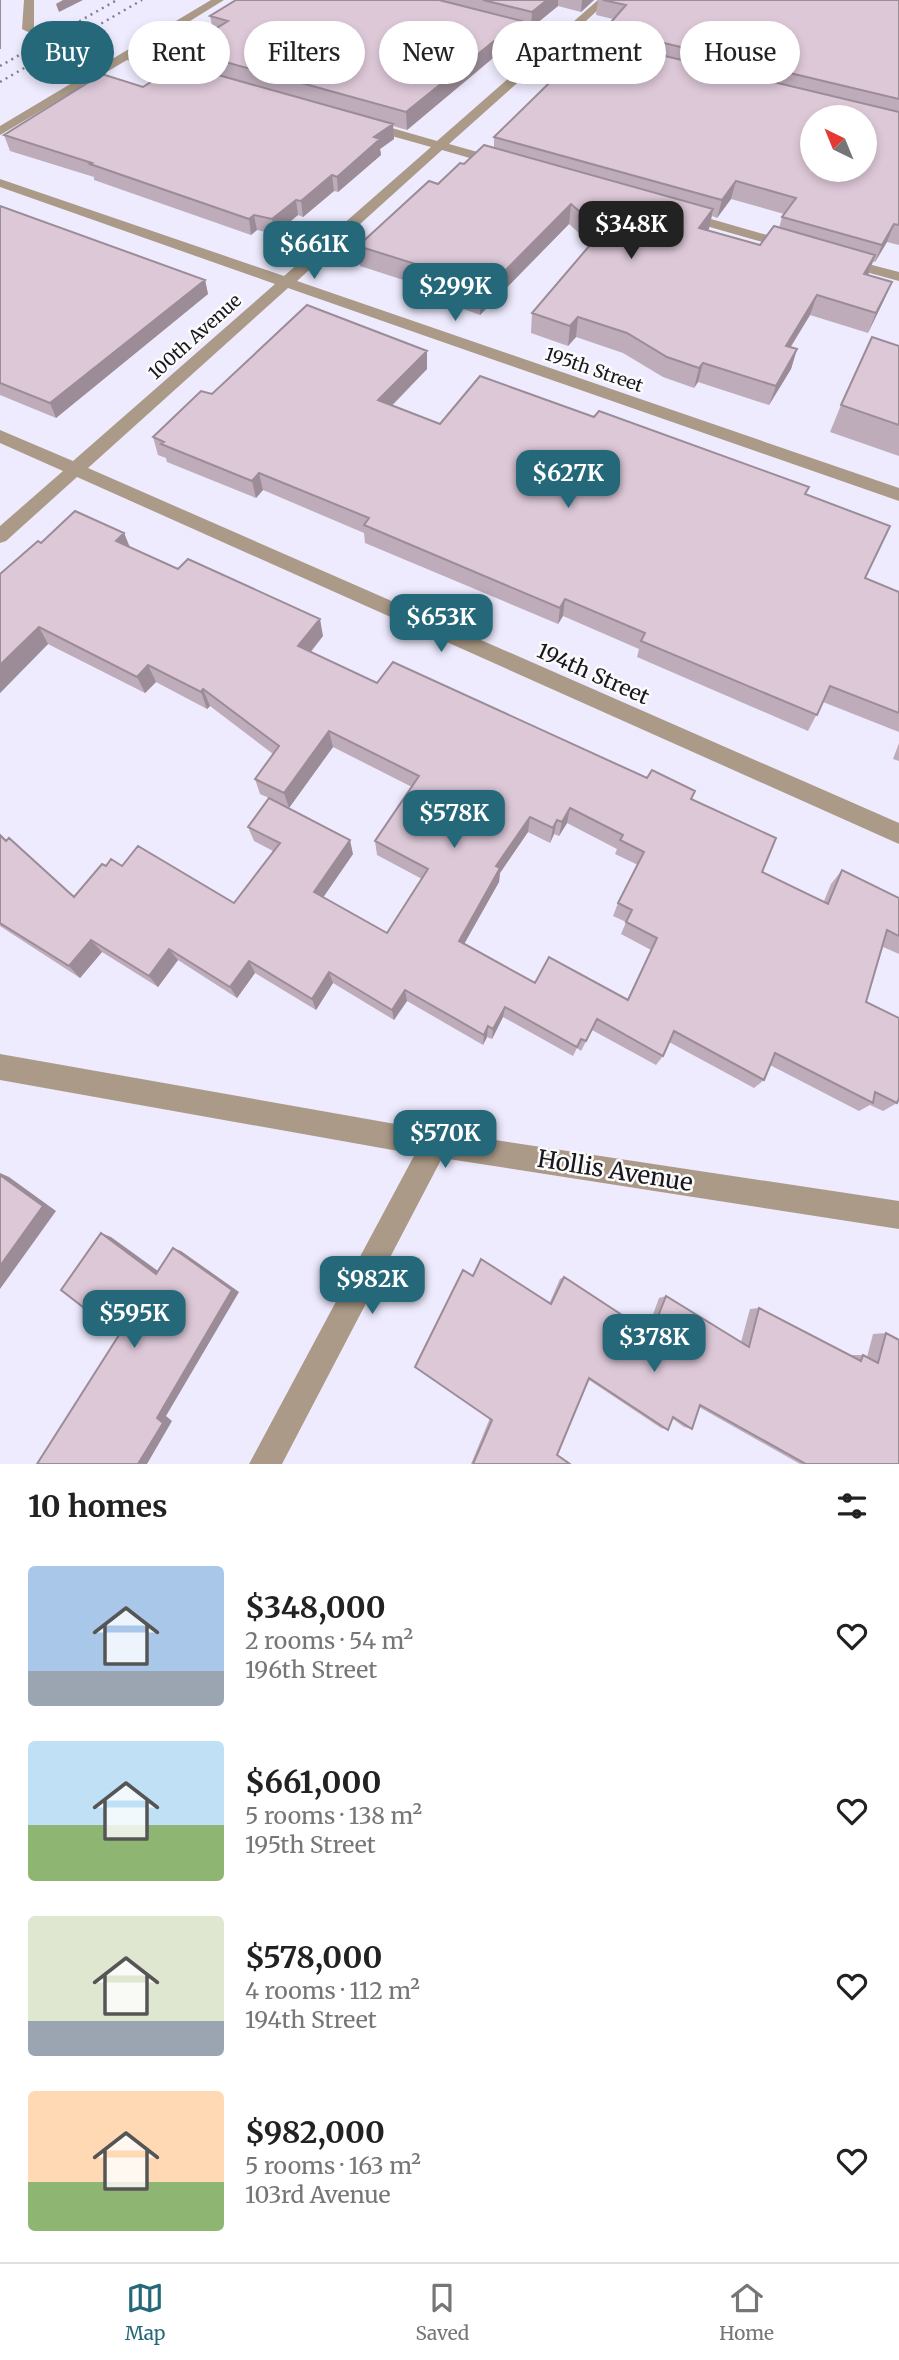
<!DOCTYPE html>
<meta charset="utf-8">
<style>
:root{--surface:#fff;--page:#f6f6f6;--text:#222;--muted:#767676;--line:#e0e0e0;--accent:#25687a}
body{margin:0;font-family:Merriweather,serif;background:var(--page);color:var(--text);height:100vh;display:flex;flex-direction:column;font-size:26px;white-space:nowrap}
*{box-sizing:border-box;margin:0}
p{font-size:23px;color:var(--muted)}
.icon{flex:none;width:38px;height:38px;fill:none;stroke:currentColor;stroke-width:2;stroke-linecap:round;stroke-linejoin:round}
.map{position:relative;height:1464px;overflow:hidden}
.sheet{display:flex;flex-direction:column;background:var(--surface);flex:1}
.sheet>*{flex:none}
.hud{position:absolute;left:21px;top:21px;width:858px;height:63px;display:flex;gap:14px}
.needle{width:46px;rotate:317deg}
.tools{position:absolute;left:800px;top:105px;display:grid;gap:14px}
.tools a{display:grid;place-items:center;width:77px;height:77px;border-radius:50%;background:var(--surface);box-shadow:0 4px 10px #0003;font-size:35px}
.price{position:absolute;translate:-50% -60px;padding:0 16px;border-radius:14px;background:var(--accent);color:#fff;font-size:23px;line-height:46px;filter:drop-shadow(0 2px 4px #0008)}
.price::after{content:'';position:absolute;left:50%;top:42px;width:21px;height:16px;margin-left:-10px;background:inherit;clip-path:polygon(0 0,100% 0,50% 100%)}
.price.active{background:#222;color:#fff}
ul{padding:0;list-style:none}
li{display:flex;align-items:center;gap:21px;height:175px;padding:0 28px}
li span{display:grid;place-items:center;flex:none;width:196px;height:140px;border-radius:7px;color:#555}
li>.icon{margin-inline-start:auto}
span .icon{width:84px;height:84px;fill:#fffc;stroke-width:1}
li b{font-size:30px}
h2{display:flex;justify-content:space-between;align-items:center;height:84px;padding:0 28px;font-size:30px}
.pill{padding:0 24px;border-radius:32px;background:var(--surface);box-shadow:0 4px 10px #0003;font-size:24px;line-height:63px}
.pill.active{background:var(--accent);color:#fff}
.tab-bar{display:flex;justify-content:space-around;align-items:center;height:98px;border-top:2px solid var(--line);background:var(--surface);font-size:19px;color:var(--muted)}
.tab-bar a{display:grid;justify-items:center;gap:4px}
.tab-bar .active{color:var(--accent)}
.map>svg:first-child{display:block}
</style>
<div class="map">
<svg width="899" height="1464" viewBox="0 0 899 1464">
<rect width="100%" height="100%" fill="#eeebfe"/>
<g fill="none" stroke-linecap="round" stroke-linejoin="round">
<path fill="#ab9a87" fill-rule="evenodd" d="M24,0H34V29L28,32L22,29Z
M211,0H224L135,55L202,74V78L127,60L0,135V126Z
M598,0H609L566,39L617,52V56L561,44L449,144L506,160V166L501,167L442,150L297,281L899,488V501L288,288L88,468L899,823V844L77,477L6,541L0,543V526L63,471L0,443V430L73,461L275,284L0,187V179L284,276L431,147L363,128V122H371L437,141L550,42L491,27V23L556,37Z
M683,211L795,243L797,246L790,250L678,218V212Z
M845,258L899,272V281L840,265L838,262Z
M0,1054L435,1131L899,1201V1229L442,1158L282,1464H249L415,1154L0,1080Z"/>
<path stroke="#817f8c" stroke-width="2.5" stroke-dasharray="2 4.5" stroke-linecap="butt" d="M0,66L117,0
M0,82L142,0"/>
</g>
<path fill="#beacba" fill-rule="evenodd" d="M236,0H594L581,12L558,6L531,28L522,26V37L498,59L493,58L407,130L393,126L394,139L380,149L381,155L338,192L334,191L303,217L298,215L275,234L257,230L251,235L94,180V177L10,151L4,135L196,68L193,53L201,48L199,39L213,30L210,16Z
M598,0H899V245L887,242L875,262H873L868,275L892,282L883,302L868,333L810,315L791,347L797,349L791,369L769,405L698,382L694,388L663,377L623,353L576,337L568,346L531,333L532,313L591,244L569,224L480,315L450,304V295L360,266L358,246L464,164L494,148V137L603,41L605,29L613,19L596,15ZM731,199L784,214L782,217L779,228L760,245L708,231L712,216L717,218Z
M0,206L205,280L208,294L56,418L0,395Z
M899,346V456L830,432L841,405Z
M427,351V369L392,406L440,424L806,494L865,578L899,592V732L823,702L808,731L637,657L639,649L563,616L558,624L365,543L364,533L263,490L256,498L167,462L166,458L158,455L153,437L212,394Z
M124,533L130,547L323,636L311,652L377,683L692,799L762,872L824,901L831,884L842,870L899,898V954L883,947L866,1002L897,1103L883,1111L870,1105L859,1111L770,1065L764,1080L754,1088L669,1042L663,1056L656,1065L592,1030L581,1051L577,1048L573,1056L503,1017L492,1039L487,1037L483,1045L407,1001L394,1020L333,983L316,1010L255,973L237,998L178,960L158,987L102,952L80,978L3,928L0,926V835L74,897L106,866H122L234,903L273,851L254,841L248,827L269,798L260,794L255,779L273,754L210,706L207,709L156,682L145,693L48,644L0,693V574L41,543ZM333,747L412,787L375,841L377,855L422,879L387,933L323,897L353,854L269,798L289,808ZM567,823L617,849L615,854L638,865L618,903L613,916L626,922L621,934L651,950L627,1000L535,983L464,944L499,882L500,873L528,832L550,843L554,834L559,836Z
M899,743V761L893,759Z
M473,1276L550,1302L560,1279L564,1277L647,1331L659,1298L666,1296L741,1342L750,1309L759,1308L850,1355H863L867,1357L873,1334L886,1333L899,1464H800L699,1407L692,1429L684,1427L673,1419L668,1430L661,1428L589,1380L557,1454L571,1464H471L490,1418Z"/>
<path fill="#9b8c97" d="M0,0H1V49H0Z
M63,0H83L59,12L56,4Z
M547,0H558V6L531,28L532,12Z
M582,0H594L581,12Z
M522,21V37L498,59L499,42Z
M494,41L493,58L407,130L406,112Z
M393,124L394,139L380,149L381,155L338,192L337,177L374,137Z
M332,175L334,191L303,217L301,201Z
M736,181L731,199L717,218L722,200Z
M296,200L298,215L275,234L272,219Z
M571,204L569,224L480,315L481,295Z
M713,209L709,229L695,248L699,228Z
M254,215L257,230L251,235L249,219Z
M894,224L887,242L875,262L882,245Z
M875,255L868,275L864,274Z
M205,280L208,294L56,418L50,403Z
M892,282L883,302L868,333L876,313Z
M817,295L810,315L779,365L786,346Z
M578,317L576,337L568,346L570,326Z
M797,349L791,369L769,405L776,386Z
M427,351V369L379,418L378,400Z
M703,363L698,382L694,388L699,368Z
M259,473L263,490L256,498L252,481Z
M124,533L131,551L116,541Z
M565,599L563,616L558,624L560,608Z
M320,619L323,636L301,663L298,646Z
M39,627L48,644L0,693V665Z
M148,665L156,682L145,693L137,677Z
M203,689L210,706L207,709L201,692Z
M329,731L333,747L289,808L284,793Z
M570,808L567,823L559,836L562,822Z
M530,817L528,832L500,873L499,882L459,953V941L496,866Z
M557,820L554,834L550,843L553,828Z
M350,840L353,854L318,905L314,892Z
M91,940L102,952L80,978L69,966Z
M169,949L178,960L158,987L149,976Z
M249,961L255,973L237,998L230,987Z
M329,972L333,983L316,1010L312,999Z
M405,990L407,1001L394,1020L392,1010Z
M505,1007L503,1017L492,1039L493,1029Z
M488,1026L487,1037L483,1045L484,1035Z
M0,1173L9,1177L56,1211L0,1289Z
M101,1233L111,1237L165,1276L156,1274Z
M173,1248L181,1251L239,1292L166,1416L172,1421L147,1464H138L157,1418Z"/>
<path fill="#ddc8d8" stroke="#9b8c97" stroke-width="2" fill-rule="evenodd" d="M236,0H439L522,21L499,42L494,41L406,112L193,53L210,42L199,39L228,21L210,16Z
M483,0H547L532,12Z
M603,0H899V99L605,29L626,5Z
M594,39L899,112V225L894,224L882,245L782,217L796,198L736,181L722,200L494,137ZM812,117H864V170H812Z
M179,64L393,124L374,137L380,139L337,177L332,175L301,201L296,200L272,219L254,215L249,219L90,164L92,163L4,135L102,74L143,87Z
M484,145L713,209L699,228L760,245L774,226L875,255L864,274L892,282L876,313L817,295L786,346L797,349L776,386L703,363L699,368L667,357L627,333L578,317L570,326L532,313L602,231L571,204L481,295L450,284L457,277L358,246L429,181L438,184L460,163L464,164Z
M0,206L205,280L50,403L0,383Z
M307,305L427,351L378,400L440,424L480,376L594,417L599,411L809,487L805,494L890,526L865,578L899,592V713L830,686L817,715L641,641L645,633L565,599L560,608L364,525L369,518L259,473L252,481L161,444L164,442L153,437L201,391L212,394Z
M872,337L899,346V425L841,405Z
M75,511L124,533L116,541L178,569L188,559L320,619L298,646L377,683L393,662L647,778L652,770L695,791L691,799L776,838L762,872L828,904L842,870L899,898V936L887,930L866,1002L899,1018V1098L897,1103L875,1092L873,1103L775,1053L764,1080L674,1031L663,1056L597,1019L586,1041L581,1039L577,1047L505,1007L493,1029L488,1026L484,1035L405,990L392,1010L329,972L312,999L249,961L230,987L169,949L149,976L91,940L69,966L0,923V835L6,841L9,838L74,897L102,864L106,866L111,859L122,866L138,846L234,903L280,843L248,827L269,798L350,840L314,892L387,933L428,869L375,841L419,776L329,731L284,793L255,779L279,746L203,689L201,692L148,665L137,677L39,627L0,665V574L38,541L41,543ZM570,808L623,835L620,840L644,852L618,903L632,910L626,922L657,938L628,1000L549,957L535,983L459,941L500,868L496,866L530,817L553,828L557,820L562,822Z
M0,1175L43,1206L0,1266Z
M101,1233L156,1274L173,1248L232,1290L157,1418L163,1423L138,1464H37L119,1335L61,1290Z
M481,1259L551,1304L564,1277L651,1334L666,1296L749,1347L759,1308L861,1361L863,1355L878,1363L886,1333L899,1340V1464H806L700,1405L692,1429L673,1417L668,1430L589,1378L557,1455L570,1464H473L492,1420L415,1367L463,1270L473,1276Z"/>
<g text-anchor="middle" stroke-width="5" stroke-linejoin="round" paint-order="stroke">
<g font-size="18" fill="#18161e" stroke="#fbfbfb">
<text transform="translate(195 337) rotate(-42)" y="6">100th Avenue</text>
<text transform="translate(594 370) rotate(19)" y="6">195th Street</text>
</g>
<g font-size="21" fill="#18161e" stroke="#fbfbfb">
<text transform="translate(593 674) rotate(24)" y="7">194th Street</text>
</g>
<g font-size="24" fill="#18161e" stroke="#fbfbfb">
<text transform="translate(615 1171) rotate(9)" y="8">Hollis Avenue</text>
</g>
</g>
</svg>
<div class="tools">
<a><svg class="needle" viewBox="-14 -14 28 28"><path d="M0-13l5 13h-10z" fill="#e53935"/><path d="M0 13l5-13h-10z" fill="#767676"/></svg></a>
</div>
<b class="price active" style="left:631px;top:261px">$348K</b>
<b class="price" style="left:314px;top:281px">$661K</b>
<b class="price" style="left:455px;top:323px">$299K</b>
<b class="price" style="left:568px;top:510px">$627K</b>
<b class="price" style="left:441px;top:654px">$653K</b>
<b class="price" style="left:454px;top:850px">$578K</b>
<b class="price" style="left:445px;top:1170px">$570K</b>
<b class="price" style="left:372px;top:1316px">$982K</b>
<b class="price" style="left:134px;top:1350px">$595K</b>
<b class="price" style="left:654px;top:1374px">$378K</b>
<div class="hud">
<a class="pill active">Buy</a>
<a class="pill">Rent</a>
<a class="pill">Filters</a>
<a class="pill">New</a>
<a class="pill">Apartment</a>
<a class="pill">House</a>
</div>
</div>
<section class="sheet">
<h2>10 homes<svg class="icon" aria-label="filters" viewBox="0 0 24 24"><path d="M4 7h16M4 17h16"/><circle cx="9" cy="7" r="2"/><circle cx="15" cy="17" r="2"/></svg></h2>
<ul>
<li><span style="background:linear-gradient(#a9c7e8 75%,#9aa5b1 0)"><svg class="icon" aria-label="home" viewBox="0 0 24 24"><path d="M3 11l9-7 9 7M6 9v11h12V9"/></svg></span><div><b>$348,000</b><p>2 rooms · 54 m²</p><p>196th Street</p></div><svg class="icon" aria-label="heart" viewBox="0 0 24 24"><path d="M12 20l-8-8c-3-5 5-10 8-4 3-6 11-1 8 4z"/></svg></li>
<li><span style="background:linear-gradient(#bfe0f5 60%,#8fb573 0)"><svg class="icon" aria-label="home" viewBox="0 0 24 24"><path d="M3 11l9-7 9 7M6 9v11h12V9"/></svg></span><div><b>$661,000</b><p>5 rooms · 138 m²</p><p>195th Street</p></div><svg class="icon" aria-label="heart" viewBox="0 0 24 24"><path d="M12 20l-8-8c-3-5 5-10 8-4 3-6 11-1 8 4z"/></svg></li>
<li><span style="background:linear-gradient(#dfe7d0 75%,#9aa5b1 0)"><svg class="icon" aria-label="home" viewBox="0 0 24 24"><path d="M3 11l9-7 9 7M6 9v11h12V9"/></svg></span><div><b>$578,000</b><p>4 rooms · 112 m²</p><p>194th Street</p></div><svg class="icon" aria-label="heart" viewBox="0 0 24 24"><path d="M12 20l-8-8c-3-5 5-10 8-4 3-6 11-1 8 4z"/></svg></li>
<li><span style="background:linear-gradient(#ffd9b3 65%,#8fb573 0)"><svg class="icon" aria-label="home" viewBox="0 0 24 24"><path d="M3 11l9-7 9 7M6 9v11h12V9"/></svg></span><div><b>$982,000</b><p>5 rooms · 163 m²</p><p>103rd Avenue</p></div><svg class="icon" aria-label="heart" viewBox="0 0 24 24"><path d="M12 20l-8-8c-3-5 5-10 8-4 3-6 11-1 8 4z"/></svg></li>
</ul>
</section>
<nav class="tab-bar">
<a class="active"><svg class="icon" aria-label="map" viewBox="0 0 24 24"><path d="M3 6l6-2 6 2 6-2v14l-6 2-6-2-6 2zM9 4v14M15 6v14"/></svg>Map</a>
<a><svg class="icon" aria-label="saved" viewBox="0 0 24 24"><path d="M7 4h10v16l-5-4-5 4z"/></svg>Saved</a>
<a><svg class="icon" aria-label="home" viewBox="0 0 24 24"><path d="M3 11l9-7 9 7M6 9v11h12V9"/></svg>Home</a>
</nav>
